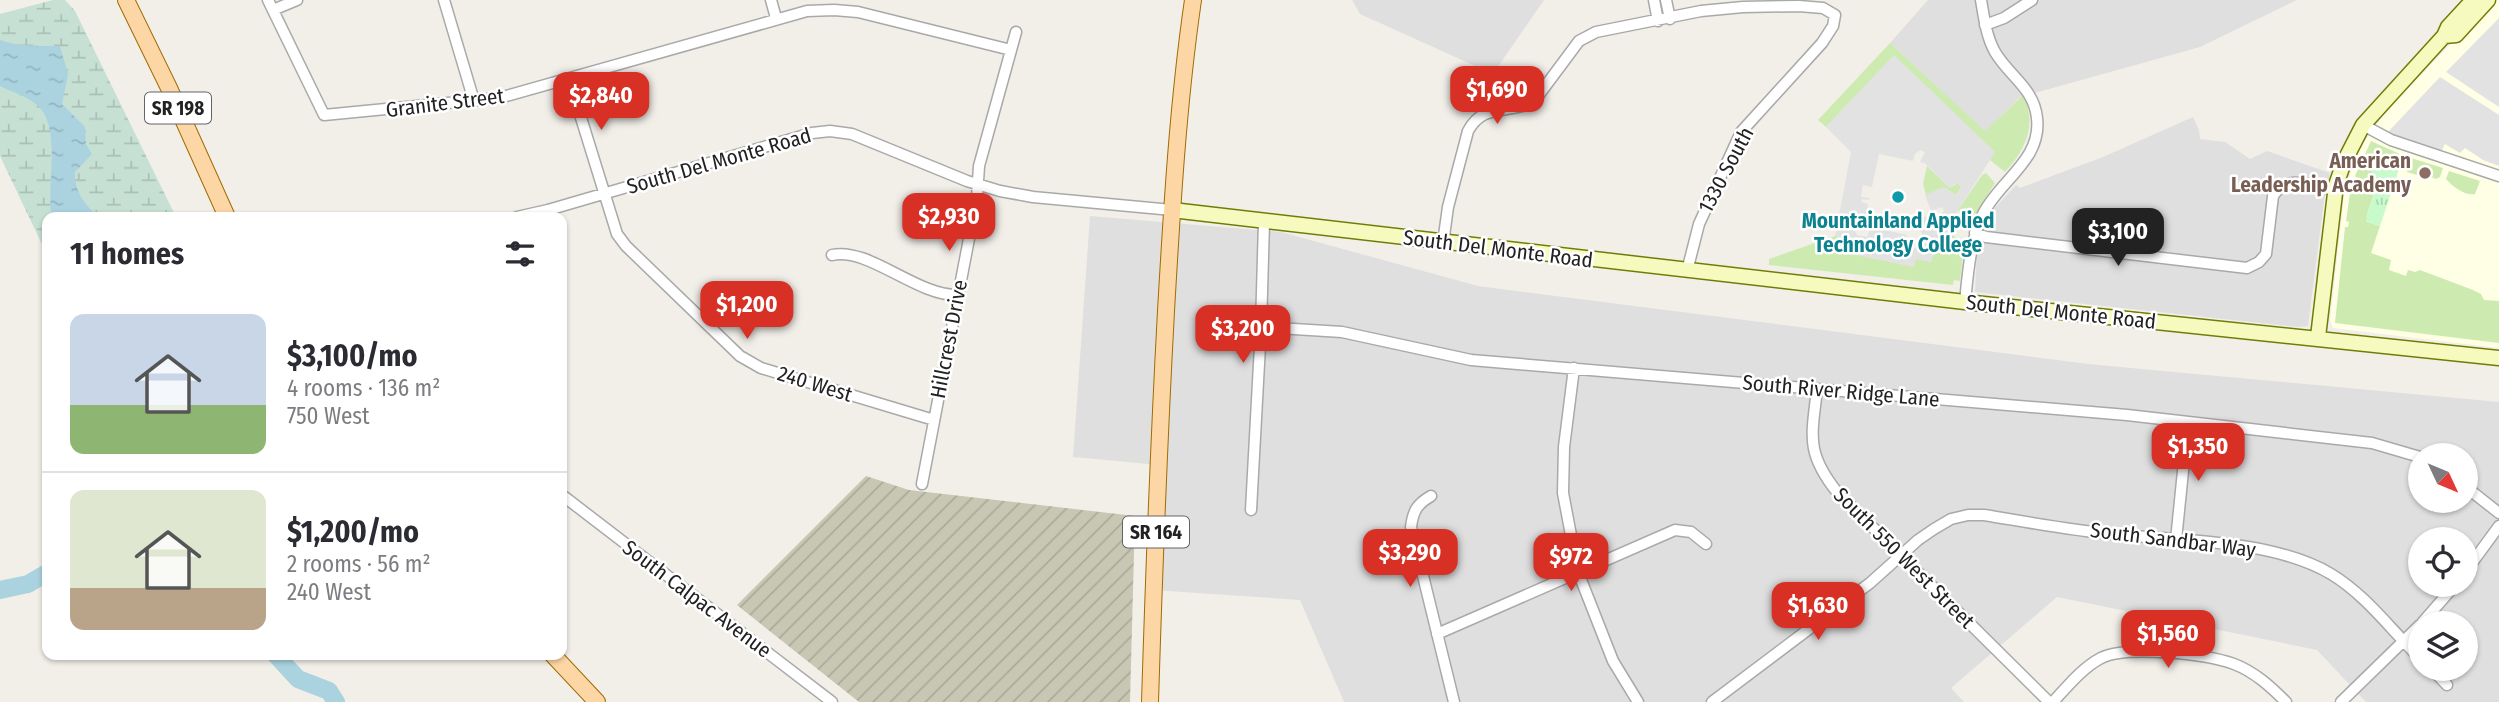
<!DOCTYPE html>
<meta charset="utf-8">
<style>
:root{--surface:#fff;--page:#f2f2f3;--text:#2b2b33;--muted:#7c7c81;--line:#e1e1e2;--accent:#d93025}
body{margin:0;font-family:"Fira Sans Condensed",sans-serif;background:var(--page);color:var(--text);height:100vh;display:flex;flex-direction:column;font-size:26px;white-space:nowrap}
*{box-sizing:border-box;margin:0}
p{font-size:23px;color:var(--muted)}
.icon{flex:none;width:38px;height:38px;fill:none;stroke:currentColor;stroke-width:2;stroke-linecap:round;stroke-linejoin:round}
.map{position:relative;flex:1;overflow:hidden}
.panel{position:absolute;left:42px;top:212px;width:525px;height:448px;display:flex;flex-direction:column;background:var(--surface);border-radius:14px;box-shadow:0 2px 5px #0004}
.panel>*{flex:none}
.needle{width:46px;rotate:134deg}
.tools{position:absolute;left:2408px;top:443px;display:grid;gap:14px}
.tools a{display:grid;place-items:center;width:70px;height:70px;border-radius:50%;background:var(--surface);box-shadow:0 2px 5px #0004;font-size:35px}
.price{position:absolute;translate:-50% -60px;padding:0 16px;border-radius:14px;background:var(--accent);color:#fff;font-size:23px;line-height:46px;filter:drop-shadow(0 2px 4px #0008)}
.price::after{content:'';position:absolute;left:50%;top:42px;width:21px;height:16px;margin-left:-10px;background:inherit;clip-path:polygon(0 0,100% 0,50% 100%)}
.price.on{background:#222;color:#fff}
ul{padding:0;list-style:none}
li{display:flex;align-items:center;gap:21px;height:175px;padding:0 28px}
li+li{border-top:2px solid var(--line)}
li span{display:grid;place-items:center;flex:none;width:196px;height:140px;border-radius:14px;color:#555}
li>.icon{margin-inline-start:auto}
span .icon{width:84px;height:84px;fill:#fffc;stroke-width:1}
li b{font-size:30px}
h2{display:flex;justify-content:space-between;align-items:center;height:84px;padding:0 28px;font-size:30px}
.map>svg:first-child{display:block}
</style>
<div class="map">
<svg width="2499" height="702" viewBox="0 0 2499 702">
<defs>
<pattern id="construction-furrows" width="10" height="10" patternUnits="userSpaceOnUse" patternTransform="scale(1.75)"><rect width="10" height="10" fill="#c7c7b4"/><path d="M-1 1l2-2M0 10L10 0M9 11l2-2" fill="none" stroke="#abab9a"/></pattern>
<pattern id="wetland-marsh" width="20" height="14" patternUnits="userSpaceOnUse" patternTransform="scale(1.75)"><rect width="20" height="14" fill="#c6e0d4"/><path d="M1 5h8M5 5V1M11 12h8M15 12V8" fill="none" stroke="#aac0b6"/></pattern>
<pattern id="park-tufts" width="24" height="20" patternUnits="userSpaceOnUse" patternTransform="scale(1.75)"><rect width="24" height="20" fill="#c8facc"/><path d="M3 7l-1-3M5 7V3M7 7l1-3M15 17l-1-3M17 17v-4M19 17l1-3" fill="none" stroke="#acd6af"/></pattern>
<pattern id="water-ripples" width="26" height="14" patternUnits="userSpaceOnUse" patternTransform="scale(1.75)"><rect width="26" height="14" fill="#aad3df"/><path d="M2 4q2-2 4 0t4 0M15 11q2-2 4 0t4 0" fill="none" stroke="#92b5bf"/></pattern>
</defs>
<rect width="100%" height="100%" fill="#f2efe9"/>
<path fill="#e0dfdf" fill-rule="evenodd" d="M1352,0H1544L1493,74L1360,14Z
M1928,0H2297L2200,47L2020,97L1985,132L1890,43Z
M2193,117L2199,130L2200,139L2225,142L2250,159L2267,151L2330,173L2324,201L2308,326L2297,327L1975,292L1977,248L1990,213L2016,185L2020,188L2103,157Z
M1090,216L1281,232L1478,286L2088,364L2499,402V702H2366L2317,650L2057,597L1951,688L1964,702H1344L1300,600L1153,590L1159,465L1073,457ZM2420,455H2466V500H2420ZM2420,539H2466V584H2420ZM2420,623H2466V668H2420Z"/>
<path fill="#ffffe5" d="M2493,0H2499V348L2333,328L2330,321L2344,196L2353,166L2362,145L2387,110Z"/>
<path fill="url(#construction-furrows)" d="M866,476L909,490L1135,516L1130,702H859L737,605Z"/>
<path fill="#cdebb0" d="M1890,43L1985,131L2023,95C2038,124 2025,151 2005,172L1990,160L1994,152L1894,56L1826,127L1818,120Z
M2371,141L2402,155L2399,169L2375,162L2367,189L2375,191L2365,221L2380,226L2371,253L2391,260L2389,270L2406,276L2408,270L2415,272L2420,270L2473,290L2481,294L2484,300L2499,301V343L2335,323L2345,227H2348L2349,222L2346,221L2351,186L2353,187L2356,177L2355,176Z
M2411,158L2443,168L2440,177L2436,179L2429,176L2427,178L2407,172Z
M1927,166L1950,188L1958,183L1961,187L1956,195L1945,188L1926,195L1923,184Z
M2449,171L2480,181L2475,194C2465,196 2453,187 2446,179Z
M1986,173L1995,183L1973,218L1968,220L1960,217L1958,210L1982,175Z
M1946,233L1961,239L1964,244L1960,281L1954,280L1953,285L1769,265V259L1835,236L1842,237V252L1914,266L1915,258L1931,262L1937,238Z"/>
<path fill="url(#wetland-marsh)" d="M53,0H65L75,11L176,217H47V255L0,156V14Z"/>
<path fill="url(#park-tufts)" d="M2375,161L2399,169L2380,226L2365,221L2375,192L2366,189Z"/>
<path fill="#e2e2e2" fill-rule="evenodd" d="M2499,18V107L2446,72Z
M1894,55L1995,152L1958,210L1946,233L1937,238L1931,262L1916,259L1913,267L1842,252V237L1835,236L1851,152L1826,127ZM1920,150L1925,152L1920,162L1925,163L1950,188L1957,183L1961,187L1956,195L1943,187L1925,195L1931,211L1942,207L1944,211L1936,219L1916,215L1912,229L1922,232L1920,245L1916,248L1908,247L1905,242L1907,235L1871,227L1867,237L1857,235L1854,229L1857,225L1864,226L1868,204L1861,202L1862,199L1869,200V198L1861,197L1863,185L1872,187L1879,154L1913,161L1915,154Z
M2440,77L2499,115V166L2483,160L2465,148L2460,153L2445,144L2441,152L2387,133Z"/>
<path fill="url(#water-ripples)" d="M0,40C20,47 39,46 60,46L68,74L62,104L85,127L86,144L92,154L75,172C74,191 85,206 100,217H52C46,187 62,128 38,106C29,97 12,92 0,86Z"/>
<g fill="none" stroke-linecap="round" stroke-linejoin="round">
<path stroke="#aad3df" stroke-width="18" d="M0,590L28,584L47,573
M275,654L298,679L329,691L336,702"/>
<defs>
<path id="street" d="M268,0L324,115L499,98L807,11L834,10L858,12L1011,50
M444,0L474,101
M771,0L776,18
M1654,0L1658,21
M1666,0L1670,19
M273,10L297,0
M1985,25L2004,18L2032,0
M569,79L617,234L626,246L740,356L761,368L934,420
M2363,125L2391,140L2499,176
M517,217L548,210L812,133L830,131L852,134L967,181L1000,191L1033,197L1172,210
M1975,233L1986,237L2247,268L2259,262L2266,254L2273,196C2287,173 2313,186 2335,190
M1443,243L1448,207L1468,131C1484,101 1510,116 1535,100L1579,41L1596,32L1701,11L1743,7L1799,6L1823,8L1835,15L1833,26L1822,43L1741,132L1699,224L1687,271
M832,255C869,247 915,295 957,295
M1965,302C1968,272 1970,242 1983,214C2000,180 2042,160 2037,118C2034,88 2009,76 1995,52C1986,36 1984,17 1981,0
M1261,327L1342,332L1471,360L2127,415L2372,443L2420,457
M1574,368L1564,447L1563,493L1578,572L1613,661L1638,702
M1817,389C1812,435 1805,452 1837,492L2049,702
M922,484L977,197L979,166L1016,32
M2466,487L2499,513
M562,495L832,702
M1431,496C1417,504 1413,511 1411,527L1454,702
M1251,510L1261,327L1264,222
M2176,540L2188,422
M2466,571L2499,526
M2422,623L2456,584
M1437,634L1675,530L1691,532L1706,544
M2431,668L2447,685
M1712,702L1870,583L1918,540L1934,529L1951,519L1968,515H1984C2027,522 2069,530 2112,534C2179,541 2272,539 2331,574C2366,595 2391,630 2420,658
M2053,702C2067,687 2082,668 2101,658C2127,645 2206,654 2234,664C2255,672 2271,687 2286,702
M2341,702L2420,625"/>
<path id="secondary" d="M2444,36L2456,35L2488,0
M1172,210L1965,302L2499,358
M2318,337L2336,185L2344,162L2363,125L2444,36L2448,27L2473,0"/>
<path id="primary" d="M126,0L169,88L227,217
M552,654L597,702
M1150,702C1154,572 1159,441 1166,311C1172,207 1178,103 1193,0"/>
</defs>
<use href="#street" stroke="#a9a9a9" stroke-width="13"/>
<use href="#secondary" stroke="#707d05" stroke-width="17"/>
<use href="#primary" stroke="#a06b00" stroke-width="18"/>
<use href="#street" stroke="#fff" stroke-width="10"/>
<use href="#secondary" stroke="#f7fabf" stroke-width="14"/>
<use href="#primary" stroke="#fcd6a4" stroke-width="16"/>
</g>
<circle fill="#8d6e63" stroke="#fff" stroke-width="2.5" cx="2425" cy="173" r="7"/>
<circle fill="#0f9aa8" stroke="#fff" stroke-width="2.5" cx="1898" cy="197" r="7"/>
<g text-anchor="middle" stroke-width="5" stroke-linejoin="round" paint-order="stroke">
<g fill="#fff" stroke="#646464" stroke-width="2">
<rect x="145" y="92.5" width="66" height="31" rx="5"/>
<rect x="1123" y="516.5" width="66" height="31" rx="5"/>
</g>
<g font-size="19" font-weight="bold" fill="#222">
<text x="178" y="115">SR 198</text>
<text x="1156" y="539">SR 164</text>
</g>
<g font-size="21" fill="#222" stroke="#fff">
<text transform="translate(445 103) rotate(-7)" y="7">Granite Street</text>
<text transform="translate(719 161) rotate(-16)" y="7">South Del Monte Road</text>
<text transform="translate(1726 170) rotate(-62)" y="7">1330 South</text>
<text transform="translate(1498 249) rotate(7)" y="7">South Del Monte Road</text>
<text transform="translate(2061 312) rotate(6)" y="7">South Del Monte Road</text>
<text transform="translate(949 339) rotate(-79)" y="7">Hillcrest Drive</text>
<text transform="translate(815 384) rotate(17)" y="7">240 West</text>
<text transform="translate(1841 391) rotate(5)" y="7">South River Ridge Lane</text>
<text transform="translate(2173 540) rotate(7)" y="7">South Sandbar Way</text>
<text transform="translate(1904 558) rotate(45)" y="7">South 550 West Street</text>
<text transform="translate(697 599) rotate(37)" y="7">South Calpac Avenue</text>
</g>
<g font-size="21" font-weight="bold" fill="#785e54" stroke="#fff" text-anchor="end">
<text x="2411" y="168">American<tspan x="2411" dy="24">Leadership Academy</tspan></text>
</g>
<g font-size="21" font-weight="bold" fill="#0d838f" stroke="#fff">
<text x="1898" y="228">Mountainland Applied<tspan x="1898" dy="24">Technology College</tspan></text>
</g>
</g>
</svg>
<div class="tools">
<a><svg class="needle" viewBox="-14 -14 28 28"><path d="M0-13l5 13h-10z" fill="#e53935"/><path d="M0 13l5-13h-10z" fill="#7c7c81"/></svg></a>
<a><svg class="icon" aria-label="locate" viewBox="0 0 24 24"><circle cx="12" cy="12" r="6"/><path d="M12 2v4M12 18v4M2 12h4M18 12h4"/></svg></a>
<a><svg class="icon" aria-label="layers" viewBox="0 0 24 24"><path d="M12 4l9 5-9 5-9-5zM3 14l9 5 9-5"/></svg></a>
</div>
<b class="price" style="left:1497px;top:126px">$1,690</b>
<b class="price" style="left:601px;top:132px">$2,840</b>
<b class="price" style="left:949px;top:253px">$2,930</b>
<b class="price on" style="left:2118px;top:268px">$3,100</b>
<b class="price" style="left:747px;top:341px">$1,200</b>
<b class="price" style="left:1243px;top:365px">$3,200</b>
<b class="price" style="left:2198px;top:483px">$1,350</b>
<b class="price" style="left:1410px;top:589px">$3,290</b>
<b class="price" style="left:1571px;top:593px">$972</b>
<b class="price" style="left:1818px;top:642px">$1,630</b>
<b class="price" style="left:2168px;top:670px">$1,560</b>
<section class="panel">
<h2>11 homes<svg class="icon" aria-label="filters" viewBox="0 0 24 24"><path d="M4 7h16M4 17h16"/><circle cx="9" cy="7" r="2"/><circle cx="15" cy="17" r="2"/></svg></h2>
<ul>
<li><span style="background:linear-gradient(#c9d6e8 65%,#8fb573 0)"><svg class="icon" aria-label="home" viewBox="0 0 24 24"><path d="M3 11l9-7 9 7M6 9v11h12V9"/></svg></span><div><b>$3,100/mo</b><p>4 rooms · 136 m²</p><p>750 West</p></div></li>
<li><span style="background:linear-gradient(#dfe7d0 70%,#b9a48a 0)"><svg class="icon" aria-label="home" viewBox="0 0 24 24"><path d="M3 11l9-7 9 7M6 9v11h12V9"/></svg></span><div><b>$1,200/mo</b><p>2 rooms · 56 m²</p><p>240 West</p></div></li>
</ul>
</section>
</div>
